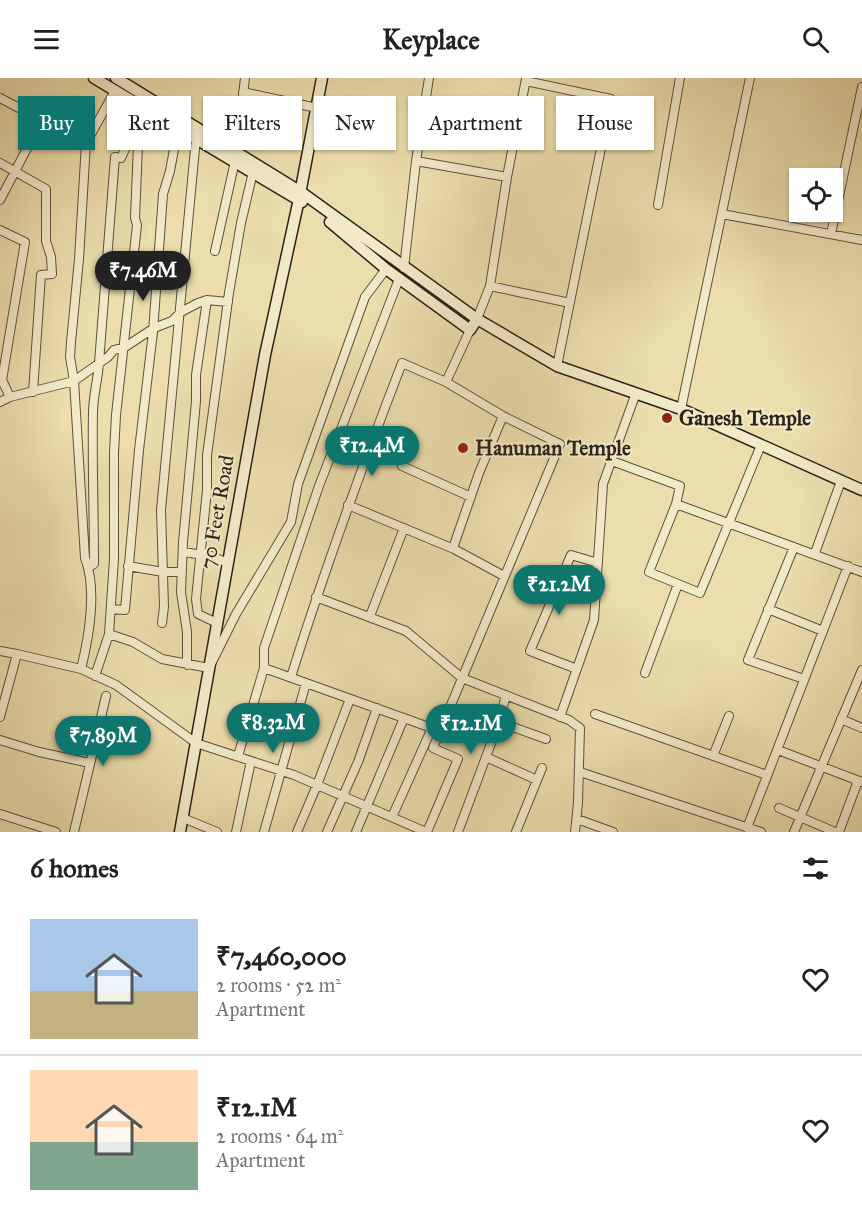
<!DOCTYPE html>
<meta charset="utf-8">
<style>
:root{--surface:#fff;--page:#f2f2f2;--text:#222;--muted:#767676;--line:#e0e0e0;--accent:#0f766e}
body{margin:0;font-family:"IM FELL Great Primer",serif;background:var(--page);color:var(--text);height:100vh;display:flex;flex-direction:column;font-size:22px;white-space:nowrap}
*{box-sizing:border-box;margin:0}
p{font-size:20px;color:var(--muted)}
.icon{flex:none;width:33px;height:33px;fill:none;stroke:currentColor;stroke-width:2;stroke-linecap:round;stroke-linejoin:round}
.map{position:relative;height:754px;overflow:hidden}
.panel{display:flex;flex-direction:column;background:var(--surface);flex:1}
.panel>*{flex:none}
.guide{position:absolute;left:18px;top:18px;width:826px;height:54px;display:flex;gap:12px}
.buttons{position:absolute;left:789px;top:90px;display:grid;gap:12px}
.buttons a{display:grid;place-items:center;width:54px;height:54px;border-radius:0px;background:var(--surface);box-shadow:0 2px 4px #0004;font-size:30px}
.price{position:absolute;translate:-50% -51px;padding:0 14px;border-radius:21px;background:var(--accent);color:#fff;font-size:20px;line-height:39px;filter:drop-shadow(0 2px 3px #0008)}
.price::after{content:'';position:absolute;left:50%;top:36px;width:18px;height:14px;margin-left:-9px;background:inherit;clip-path:polygon(0 0,100% 0,50% 100%)}
.price.selected{background:#222;color:#fff}
ul{padding:0;list-style:none}
li{display:flex;align-items:center;gap:18px;height:150px;padding:0 30px}
li+li{border-top:2px solid var(--line)}
li span{display:grid;place-items:center;flex:none;width:168px;height:120px;border-radius:0px;color:#555}
li>.icon{margin-inline-start:auto}
span .icon{width:72px;height:72px;fill:#fffc;stroke-width:1}
li b{font-size:26px}
h2{display:flex;justify-content:space-between;align-items:center;height:72px;padding:0 30px;font-size:26px}
.chip{padding:0 21px;border-radius:0px;background:var(--surface);box-shadow:0 2px 4px #0004;font-size:21px;line-height:54px}
.chip.selected{background:var(--accent);color:#fff}
header{display:flex;justify-content:space-between;align-items:center;height:78px;padding:0 30px;background:var(--surface);font-size:27px;font-weight:800}
.map>svg:first-child{display:block}
</style>
<header><svg class="icon" aria-label="menu" viewBox="0 0 24 24"><path d="M4 6h16M4 12h16M4 18h16"/></svg>Keyplace<svg class="icon" aria-label="search" viewBox="0 0 24 24"><circle cx="10" cy="10" r="6"/><path d="M15 15l6 6"/></svg></header>
<div class="map">
<svg width="862" height="754" viewBox="0 0 862 754">
<rect width="100%" height="100%" fill="#ebddac"/>
<filter id="stains"><feTurbulence type="fractalNoise" baseFrequency=".00333" numOctaves="4"/><feColorMatrix values="0 0 0 0 .2 0 0 0 0 .09 0 0 0 0 .02 0 0 0 .5 -.17"/></filter>
<radialGradient id="worn" r=".72"><stop offset=".6" stop-color="#630" stop-opacity="0"/><stop offset="1" stop-color="#630" stop-opacity=".3"/></radialGradient>
<g fill="none" stroke-linecap="round" stroke-linejoin="round">
<defs>
<path id="street" d="M526,3L611,21L557,288
M243,14L317,30
M0,20L86,65
M416,83L507,99
M0,85L46,111V163L51,179L52,196L41,197L33,314
M0,122L42,42
M658,127L680,0
M722,136L862,162
M0,152L25,164L2,302L10,319
M831,156L862,9
M215,173L235,83L245,0
M404,190L416,83L429,0
M490,208L570,225
M477,241L490,208L507,99L526,1
M446,304L503,338
M0,324L10,319L74,303L108,279L114,272L125,269L154,250L172,243L181,234L198,225L207,222L228,224
M681,331L750,0
M612,383L680,408L676,426L862,494
M402,388L471,419
M676,426L649,494L700,515L761,367
M348,427L454,471L504,498
M794,469L748,582L804,601
M183,474L211,478L228,485
M815,475L841,403
M128,488L163,494H182
M89,489L94,486C94,435 92,385 93,335C93,318 98,301 99,285C105,216 109,148 115,79L121,80L144,29
M316,519L406,553L462,600L569,642L580,650L578,725L575,754
M111,531L125,532L139,372L153,254L163,116L170,93L178,50
M768,531L823,553
M370,538L404,450
M162,545L164,529L161,432L196,60
M217,545L198,536L196,521L207,412V377L229,215L241,145L253,94
M109,556L133,564L162,581L209,590L236,536L291,444L298,406L365,219L386,191
M0,573L17,576L0,639
M17,576L81,591L116,607L196,665L294,697L426,754
M187,587V554L181,514L183,464L196,323V297L207,222
M264,590V570L319,408L399,201
M81,591C89,559 97,511 85,480L74,303L70,279L71,264L79,181L86,65L115,13
M577,591L530,573L571,477L598,485
M645,595L678,506
M95,598L109,556L114,481V375L116,337L137,147L135,140L139,42
M291,599C324,493 362,389 402,285L446,304L470,252
M595,636L767,697
M560,639L594,542L603,406L636,315
M841,641L862,650
M499,644L506,617
M0,662L39,674L90,685
M778,672L862,704
M238,678L264,590L440,653
M713,678L729,638
M486,679L537,702
M580,694L761,754
M779,730L835,754
M0,736L56,754
M392,739L432,650
M183,740L217,754
M577,741L613,754
M747,750L848,488
M74,754L106,618
M236,754L251,683
M264,754L306,605
M297,754L317,707L350,621
M327,754L358,684L377,630
M356,754L404,640
M427,754L458,681L433,670L560,366L503,338L479,395L453,470
M458,754L499,644L546,661
M516,754L542,690
M794,754L862,592
M839,754L858,703"/>
<path id="secondary" d="M94,0L302,124
M116,0L301,114L477,241L557,288L681,331L862,412
M330,144L386,191L470,252L477,241
M180,754L265,277L299,121L322,0"/>
</defs>
<use href="#street" stroke="#5c523d" stroke-width="10"/>
<use href="#secondary" stroke="#2d2318" stroke-width="13"/>
<use href="#street" stroke="#f2e9c9" stroke-width="8"/>
<use href="#secondary" stroke="#f2e9c9" stroke-width="10"/>
</g>
<g fill="#8f2418" stroke="#f2e9c9" stroke-width="2">
<circle cx="667" cy="340" r="6"/>
<circle cx="463" cy="370" r="6"/>
</g>
<g text-anchor="middle" stroke-width="4.5" stroke-linejoin="round" paint-order="stroke">
<g font-size="21" font-weight="bold" fill="#2d2318" stroke="#f2e9c9" text-anchor="start">
<text x="679" y="347">Ganesh Temple</text>
<text x="475" y="377">Hanuman Temple</text>
</g>
<g font-size="21" fill="#2d2318" stroke="#f2e9c9">
<text transform="translate(217 434) rotate(-80)" y="7">70 Feet Road</text>
</g>
</g>
<rect width="100%" height="100%" filter="url(#stains)"/>
<rect width="100%" height="100%" fill="url(#worn)"/>
</svg>
<div class="buttons">
<a><svg class="icon" aria-label="locate" viewBox="0 0 24 24"><circle cx="12" cy="12" r="6"/><path d="M12 2v4M12 18v4M2 12h4M18 12h4"/></svg></a>
</div>
<b class="price selected" style="left:143px;top:224px">₹7.46M</b>
<b class="price" style="left:372px;top:399px">₹12.4M</b>
<b class="price" style="left:559px;top:538px">₹21.2M</b>
<b class="price" style="left:273px;top:676px">₹8.32M</b>
<b class="price" style="left:471px;top:677px">₹12.1M</b>
<b class="price" style="left:103px;top:689px">₹7.89M</b>
<div class="guide">
<a class="chip selected">Buy</a>
<a class="chip">Rent</a>
<a class="chip">Filters</a>
<a class="chip">New</a>
<a class="chip">Apartment</a>
<a class="chip">House</a>
</div>
</div>
<section class="panel">
<h2>6 homes<svg class="icon" aria-label="filters" viewBox="0 0 24 24"><path d="M4 7h16M4 17h16"/><circle cx="9" cy="7" r="2"/><circle cx="15" cy="17" r="2"/></svg></h2>
<ul>
<li><span style="background:linear-gradient(#a9c7e8 60%,#c2b280 0)"><svg class="icon" aria-label="home" viewBox="0 0 24 24"><path d="M3 11l9-7 9 7M6 9v11h12V9"/></svg></span><div><b>₹7,460,000</b><p>2 rooms · 52 m²</p><p>Apartment</p></div><svg class="icon" aria-label="heart" viewBox="0 0 24 24"><path d="M12 20l-8-8c-3-5 5-10 8-4 3-6 11-1 8 4z"/></svg></li>
<li><span style="background:linear-gradient(#ffd9b3 60%,#7fa58c 0)"><svg class="icon" aria-label="home" viewBox="0 0 24 24"><path d="M3 11l9-7 9 7M6 9v11h12V9"/></svg></span><div><b>₹12.1M</b><p>2 rooms · 64 m²</p><p>Apartment</p></div><svg class="icon" aria-label="heart" viewBox="0 0 24 24"><path d="M12 20l-8-8c-3-5 5-10 8-4 3-6 11-1 8 4z"/></svg></li>
</ul>
</section>
